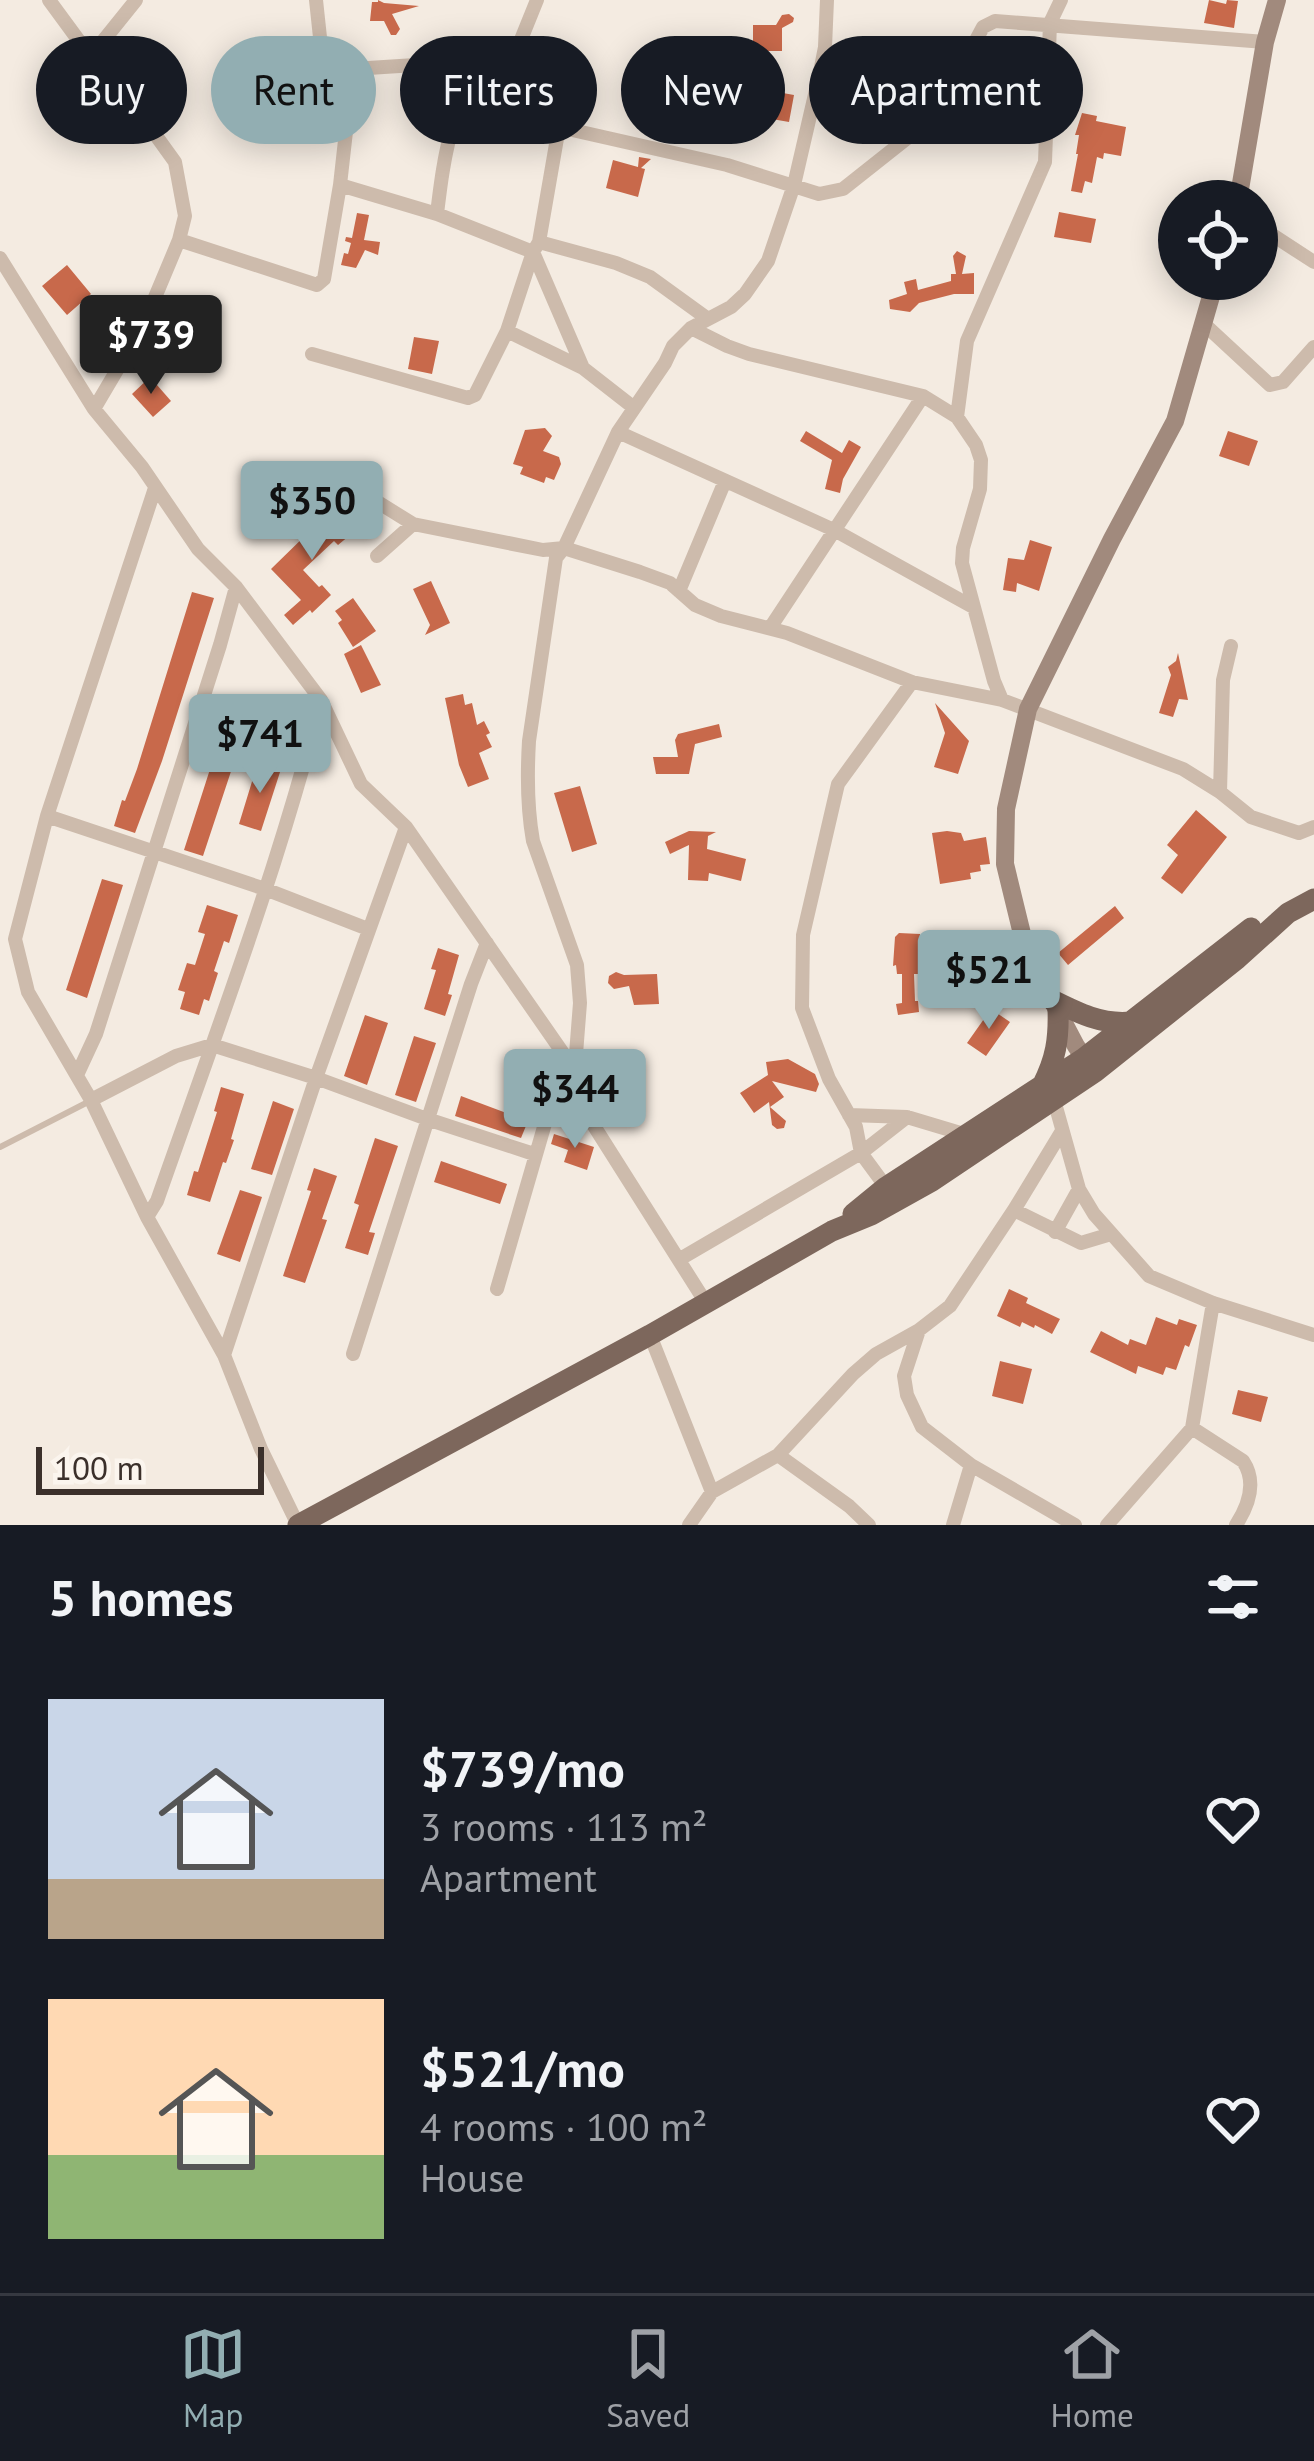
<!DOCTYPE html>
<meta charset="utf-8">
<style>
:root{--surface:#171b24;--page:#20242c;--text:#f1f3f6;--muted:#9ea1a6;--line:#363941;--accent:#92aeb2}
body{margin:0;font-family:"PT Sans",sans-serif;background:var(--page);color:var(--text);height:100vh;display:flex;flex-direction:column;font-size:45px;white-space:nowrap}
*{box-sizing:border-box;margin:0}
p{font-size:39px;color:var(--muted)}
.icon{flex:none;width:66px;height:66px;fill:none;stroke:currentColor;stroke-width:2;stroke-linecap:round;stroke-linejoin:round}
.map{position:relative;height:1525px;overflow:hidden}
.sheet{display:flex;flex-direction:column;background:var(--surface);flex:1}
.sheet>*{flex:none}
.top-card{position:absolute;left:36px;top:36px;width:1242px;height:108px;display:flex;gap:24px}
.buttons{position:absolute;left:1158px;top:180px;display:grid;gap:24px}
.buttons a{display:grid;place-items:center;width:120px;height:120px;border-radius:50%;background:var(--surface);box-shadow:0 6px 30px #0003;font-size:60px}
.scale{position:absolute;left:36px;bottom:30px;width:228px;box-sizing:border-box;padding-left:12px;border:6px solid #3b302b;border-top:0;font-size:33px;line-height:42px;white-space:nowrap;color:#3b302b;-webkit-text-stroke:9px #fbf5ee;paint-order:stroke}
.price{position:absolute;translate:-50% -102px;padding:0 27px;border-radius:12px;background:var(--accent);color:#111;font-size:39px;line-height:78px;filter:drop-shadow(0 3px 6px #0008)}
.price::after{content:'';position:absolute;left:50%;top:72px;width:36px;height:27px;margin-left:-18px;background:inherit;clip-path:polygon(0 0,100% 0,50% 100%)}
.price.current{background:#222;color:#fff}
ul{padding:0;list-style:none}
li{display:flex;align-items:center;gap:36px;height:300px;padding:0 48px}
li span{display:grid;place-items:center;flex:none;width:336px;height:240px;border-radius:0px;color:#555}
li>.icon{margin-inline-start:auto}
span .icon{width:144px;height:144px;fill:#fffc;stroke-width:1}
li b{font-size:51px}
h2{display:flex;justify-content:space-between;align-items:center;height:144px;padding:0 48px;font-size:51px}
.pill{padding:0 42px;border-radius:54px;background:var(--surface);box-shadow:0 6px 30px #0003;font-size:42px;line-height:108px}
.pill.current{background:var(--accent);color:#111}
.dock{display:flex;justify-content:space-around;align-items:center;height:168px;border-top:3px solid var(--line);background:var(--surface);font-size:33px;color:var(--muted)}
.dock a{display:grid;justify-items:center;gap:6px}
.dock .current{color:var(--accent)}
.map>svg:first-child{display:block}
</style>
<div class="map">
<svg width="1314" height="1525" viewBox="0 0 1314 1525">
<rect width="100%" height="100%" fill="#f4ebe1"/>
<path fill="#c8694b" d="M378,0L384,3L419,6L392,14L400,29L396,35H391L384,21H370L372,2H378Z
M1209,0L1226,4L1227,0L1238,1L1234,28L1204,23Z
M789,14L794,18L793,22L782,28V51H753V25H776L782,15Z
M721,82L794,95L789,122L714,109L717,89H720Z
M1082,113L1097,116L1096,121L1126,127L1121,156L1104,153L1103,159L1097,157L1092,183L1085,181L1082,193L1071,191L1078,154H1076L1079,135H1075Z
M639,157L651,159L641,168L645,169L638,197L606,188L613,160L638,167Z
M1059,212L1096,219L1091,243L1054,237Z
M357,213L369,215L364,240L380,242L378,255L365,250L356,268L341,265L344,253L348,254L351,243L345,241L346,237L352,238Z
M957,251L966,256L962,274L974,273V294H954L919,303L910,312L890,309L889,300L907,294L904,282L916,279L918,290L951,281V274H956L953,256Z
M67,265L91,294L67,315L42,286Z
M194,301L214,314L187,350L169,335Z
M414,337L439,341L432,374L408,369Z
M150,377L171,401L153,417L132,394Z
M545,428L552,436L543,451L559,457L561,464L554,480L546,477L544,483L520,474L523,467L513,464L525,430Z
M806,431L842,453L849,440L861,447L843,479L840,493L825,489L832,460L800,441Z
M1228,431L1258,441L1249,466L1219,456Z
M345,507L361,526L338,545L334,541L303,570L319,587L322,585L331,595L312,613L310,610L293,625L284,615L301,600L271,569L314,527L317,530Z
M1030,540L1052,547L1039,591L1017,583L1016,592L1003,590L1008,558L1024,560Z
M431,581L450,623L425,635L430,625L413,589Z
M192,592L214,598L162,761L135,833L114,826L122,800L125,801L137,769Z
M353,598L376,631L353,647L338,623L342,620L335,611Z
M361,645L381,685L361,693L344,654Z
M1178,653L1188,700L1179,699L1173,717L1159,713L1171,675L1168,667L1176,661Z
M463,694L465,705L472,703L477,725L484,721L490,733L486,735L492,747L479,753L489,779L468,787L459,765L445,698Z
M935,703L969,741L958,774L934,767L945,733Z
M231,704L298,724L290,746L266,738L268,729L247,723L203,856L184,850Z
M719,724L722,737L695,744L689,774H656L653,757H678L675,740L678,734Z
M258,762L281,769L261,831L239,824Z
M580,786L597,844L572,852L554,793Z
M1196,810L1227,837L1182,894L1161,878L1178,855L1167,845Z
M689,831L716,832L708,836L707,849L746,859L741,881L709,873L708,881L688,880L689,845L670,854L665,842Z
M947,831L961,833L964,841L986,837L990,864L980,865L981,871L970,873L971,879L940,884L932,833Z
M102,879L123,885L87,998L66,990Z
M207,905L238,915L229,943L224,941L214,971L218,973L209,1001L204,999L199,1015L180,1009L185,992L178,990L187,963L195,965L205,934L198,932Z
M1115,906L1124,918L1068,965L1058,953Z
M899,933L920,934V974H914L915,1001H918L919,1012L898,1015L896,1004L902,1003V974H897L896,965L893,966L895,937Z
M438,948L459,955L448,994L452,995L445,1016L424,1009L436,970L431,969Z
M616,972L624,975L657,974L659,1004L634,1005L629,986L614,989L608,983L609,976Z
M991,1009L1010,1022L986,1056L967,1043Z
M365,1015L388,1023L367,1085L344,1076Z
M414,1036L436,1043L416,1102L395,1095Z
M788,1059L815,1074L819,1084L816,1092L772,1081L784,1097L770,1107L786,1121L784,1128L777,1129L772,1125L769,1102L754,1113L740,1093L768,1075L766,1062Z
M521,1074L544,1082L521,1138L455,1116L461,1096L509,1114Z
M221,1087L244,1094L231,1139L234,1140L226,1163L223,1162L210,1202L187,1195L194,1171L198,1172L217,1112L214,1111Z
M273,1101L294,1109L272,1175L251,1169Z
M554,1134L594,1147L587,1170L564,1162L568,1150L551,1144Z
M375,1138L398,1146L369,1232L375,1233L368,1255L345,1248L359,1205L354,1203Z
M441,1161L507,1184L500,1204L434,1182Z
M314,1168L337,1176L322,1219L327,1220L305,1283L283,1276L311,1191L307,1190Z
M240,1190L262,1197L240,1262L217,1254Z
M1009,1289L1028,1298L1026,1303L1060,1319L1052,1334L1035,1325L1034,1328L1022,1322L1020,1327L997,1316Z
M1156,1317L1177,1325L1179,1319L1197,1325L1189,1347L1185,1345L1176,1370L1166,1367L1163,1375L1138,1366L1136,1374L1090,1352L1101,1331L1128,1345L1130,1339L1146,1345Z
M1000,1361L1032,1369L1023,1404L992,1396Z
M1238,1390L1268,1397L1261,1422L1232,1414Z"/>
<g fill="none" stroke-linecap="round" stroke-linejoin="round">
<path stroke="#cdbbac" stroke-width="6" d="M0,1147L88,1102"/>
<path stroke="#cdbbac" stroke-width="14" d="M49,0L82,45L95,51
M136,0L95,51L175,162L185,216L179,240L143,326L94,409L142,467L198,549L236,587L321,700L361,784L406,827L565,1056L574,1081
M316,0L322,56L328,66L337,70L431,64C469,83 449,132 444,164C441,180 439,197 437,214
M537,0L518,47L516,68L540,116L559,127L539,242L533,252L583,368L633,407
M353,69L340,185L437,214L533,252L507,331
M456,110L540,116
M559,127L727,165L819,194L843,189L920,128L944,100L983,27L995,21L1265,42
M1257,225L1314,262
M179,240L317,285L324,279L340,185
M539,242L616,263L650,277L708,319
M0,258L94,409
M1203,323L1270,385L1283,382L1314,347
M691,328L727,346L749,354L923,396L957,417L976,445L981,460L980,489L963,548L962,563L994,681L1002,700
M312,354L468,398L475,395L507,331L583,368
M957,417L967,341L1045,162L1050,23L1061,0
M618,432L834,530L973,607
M347,483L413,524L543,550L564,548L640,572L670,583L695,605L721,616L787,633L912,682L1002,700L1183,769L1220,792L1251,817L1299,833L1314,827
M155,488L47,816L15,939L28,992L91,1100L147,1217L224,1355L261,1449L298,1525
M377,556L413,524
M679,591L725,481
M770,628L923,396
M1220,792L1223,680L1231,646
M47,816L265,889L368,929
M77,1075L96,1034L220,645L236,587
M91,1100L176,1056L212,1045L316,1078L427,1119L534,1154
M1054,1100L1079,1189L1094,1214L1149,1276L1213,1303L1314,1335
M849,1115L907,1117
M886,1187L861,1153L856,1127L829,1079L802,1008L803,935L838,784L912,682
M1014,1210L1081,1243L1111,1234
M147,1217L157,1201C215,1035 278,870 321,700
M1055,1232L1079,1189
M680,1259L861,1153L907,1117L967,1135
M497,1289L564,1058
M706,1303L589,1118L581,1094L576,1054L580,1003L577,965L533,841C527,808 527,775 529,741L556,558L564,548L618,432L665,363L673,346L691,328L731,307L745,294L768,261L794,185L819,77L825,47L827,0
M1213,1303L1192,1428L1243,1461C1257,1482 1249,1505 1236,1525
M919,1330L904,1376L907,1395L922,1427L971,1465L1075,1525
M650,1335L712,1492L689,1525
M353,1354L471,984L487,943
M224,1355L316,1078L406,827
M778,1455L853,1374L876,1354L919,1330L950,1306L1014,1210L1062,1131
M712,1492L778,1455L849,1506L869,1525
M953,1525L971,1465
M1107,1525L1192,1428"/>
<path stroke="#a18a7d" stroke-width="18" d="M1238,201L1265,42L1277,0
M1092,1069L1076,1046L1044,985L1023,938L1005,864L1006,809L1028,709L1112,539L1175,421L1216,279"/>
<path stroke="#7d675c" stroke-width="21" d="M1052,1000C1078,1013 1102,1025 1131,1022
M1042,1086C1056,1059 1059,1039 1058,1009
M853,1214L886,1187L1084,1058L1251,928
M298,1525L650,1335L832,1231L871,1215L932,1181L1095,1072L1237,959L1288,913L1314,899"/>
</g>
</svg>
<div class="buttons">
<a><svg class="icon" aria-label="locate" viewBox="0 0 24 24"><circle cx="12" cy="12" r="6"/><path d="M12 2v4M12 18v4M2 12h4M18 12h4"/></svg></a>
</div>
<div class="scale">100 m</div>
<b class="price current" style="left:151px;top:397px">$739</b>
<b class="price" style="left:312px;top:563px">$350</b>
<b class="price" style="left:260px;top:796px">$741</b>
<b class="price" style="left:989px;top:1032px">$521</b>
<b class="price" style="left:575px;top:1151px">$344</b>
<div class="top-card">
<a class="pill">Buy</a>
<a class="pill current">Rent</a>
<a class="pill">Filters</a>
<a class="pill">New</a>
<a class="pill">Apartment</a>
</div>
</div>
<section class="sheet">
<h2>5 homes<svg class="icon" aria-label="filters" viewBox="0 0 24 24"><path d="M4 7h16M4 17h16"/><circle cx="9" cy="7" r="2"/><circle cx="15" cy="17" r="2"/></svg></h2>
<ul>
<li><span style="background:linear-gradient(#c9d6e8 75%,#b9a48a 0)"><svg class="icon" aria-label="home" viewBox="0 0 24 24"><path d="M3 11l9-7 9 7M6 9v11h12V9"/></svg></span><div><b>$739/mo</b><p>3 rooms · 113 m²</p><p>Apartment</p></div><svg class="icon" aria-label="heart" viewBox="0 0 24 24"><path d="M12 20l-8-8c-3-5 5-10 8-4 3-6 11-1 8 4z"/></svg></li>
<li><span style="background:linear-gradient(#ffd9b3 65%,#8fb573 0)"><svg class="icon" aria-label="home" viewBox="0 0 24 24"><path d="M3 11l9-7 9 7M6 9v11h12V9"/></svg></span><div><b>$521/mo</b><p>4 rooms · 100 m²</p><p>House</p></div><svg class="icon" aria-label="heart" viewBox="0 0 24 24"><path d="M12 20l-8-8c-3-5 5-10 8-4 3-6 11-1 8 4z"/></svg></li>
</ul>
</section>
<nav class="dock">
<a class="current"><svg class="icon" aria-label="map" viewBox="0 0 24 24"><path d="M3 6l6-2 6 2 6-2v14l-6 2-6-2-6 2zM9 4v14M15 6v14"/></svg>Map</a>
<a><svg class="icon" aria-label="saved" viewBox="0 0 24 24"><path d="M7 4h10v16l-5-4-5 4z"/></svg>Saved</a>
<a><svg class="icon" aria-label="home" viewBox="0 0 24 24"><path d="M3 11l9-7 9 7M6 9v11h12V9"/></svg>Home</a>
</nav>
